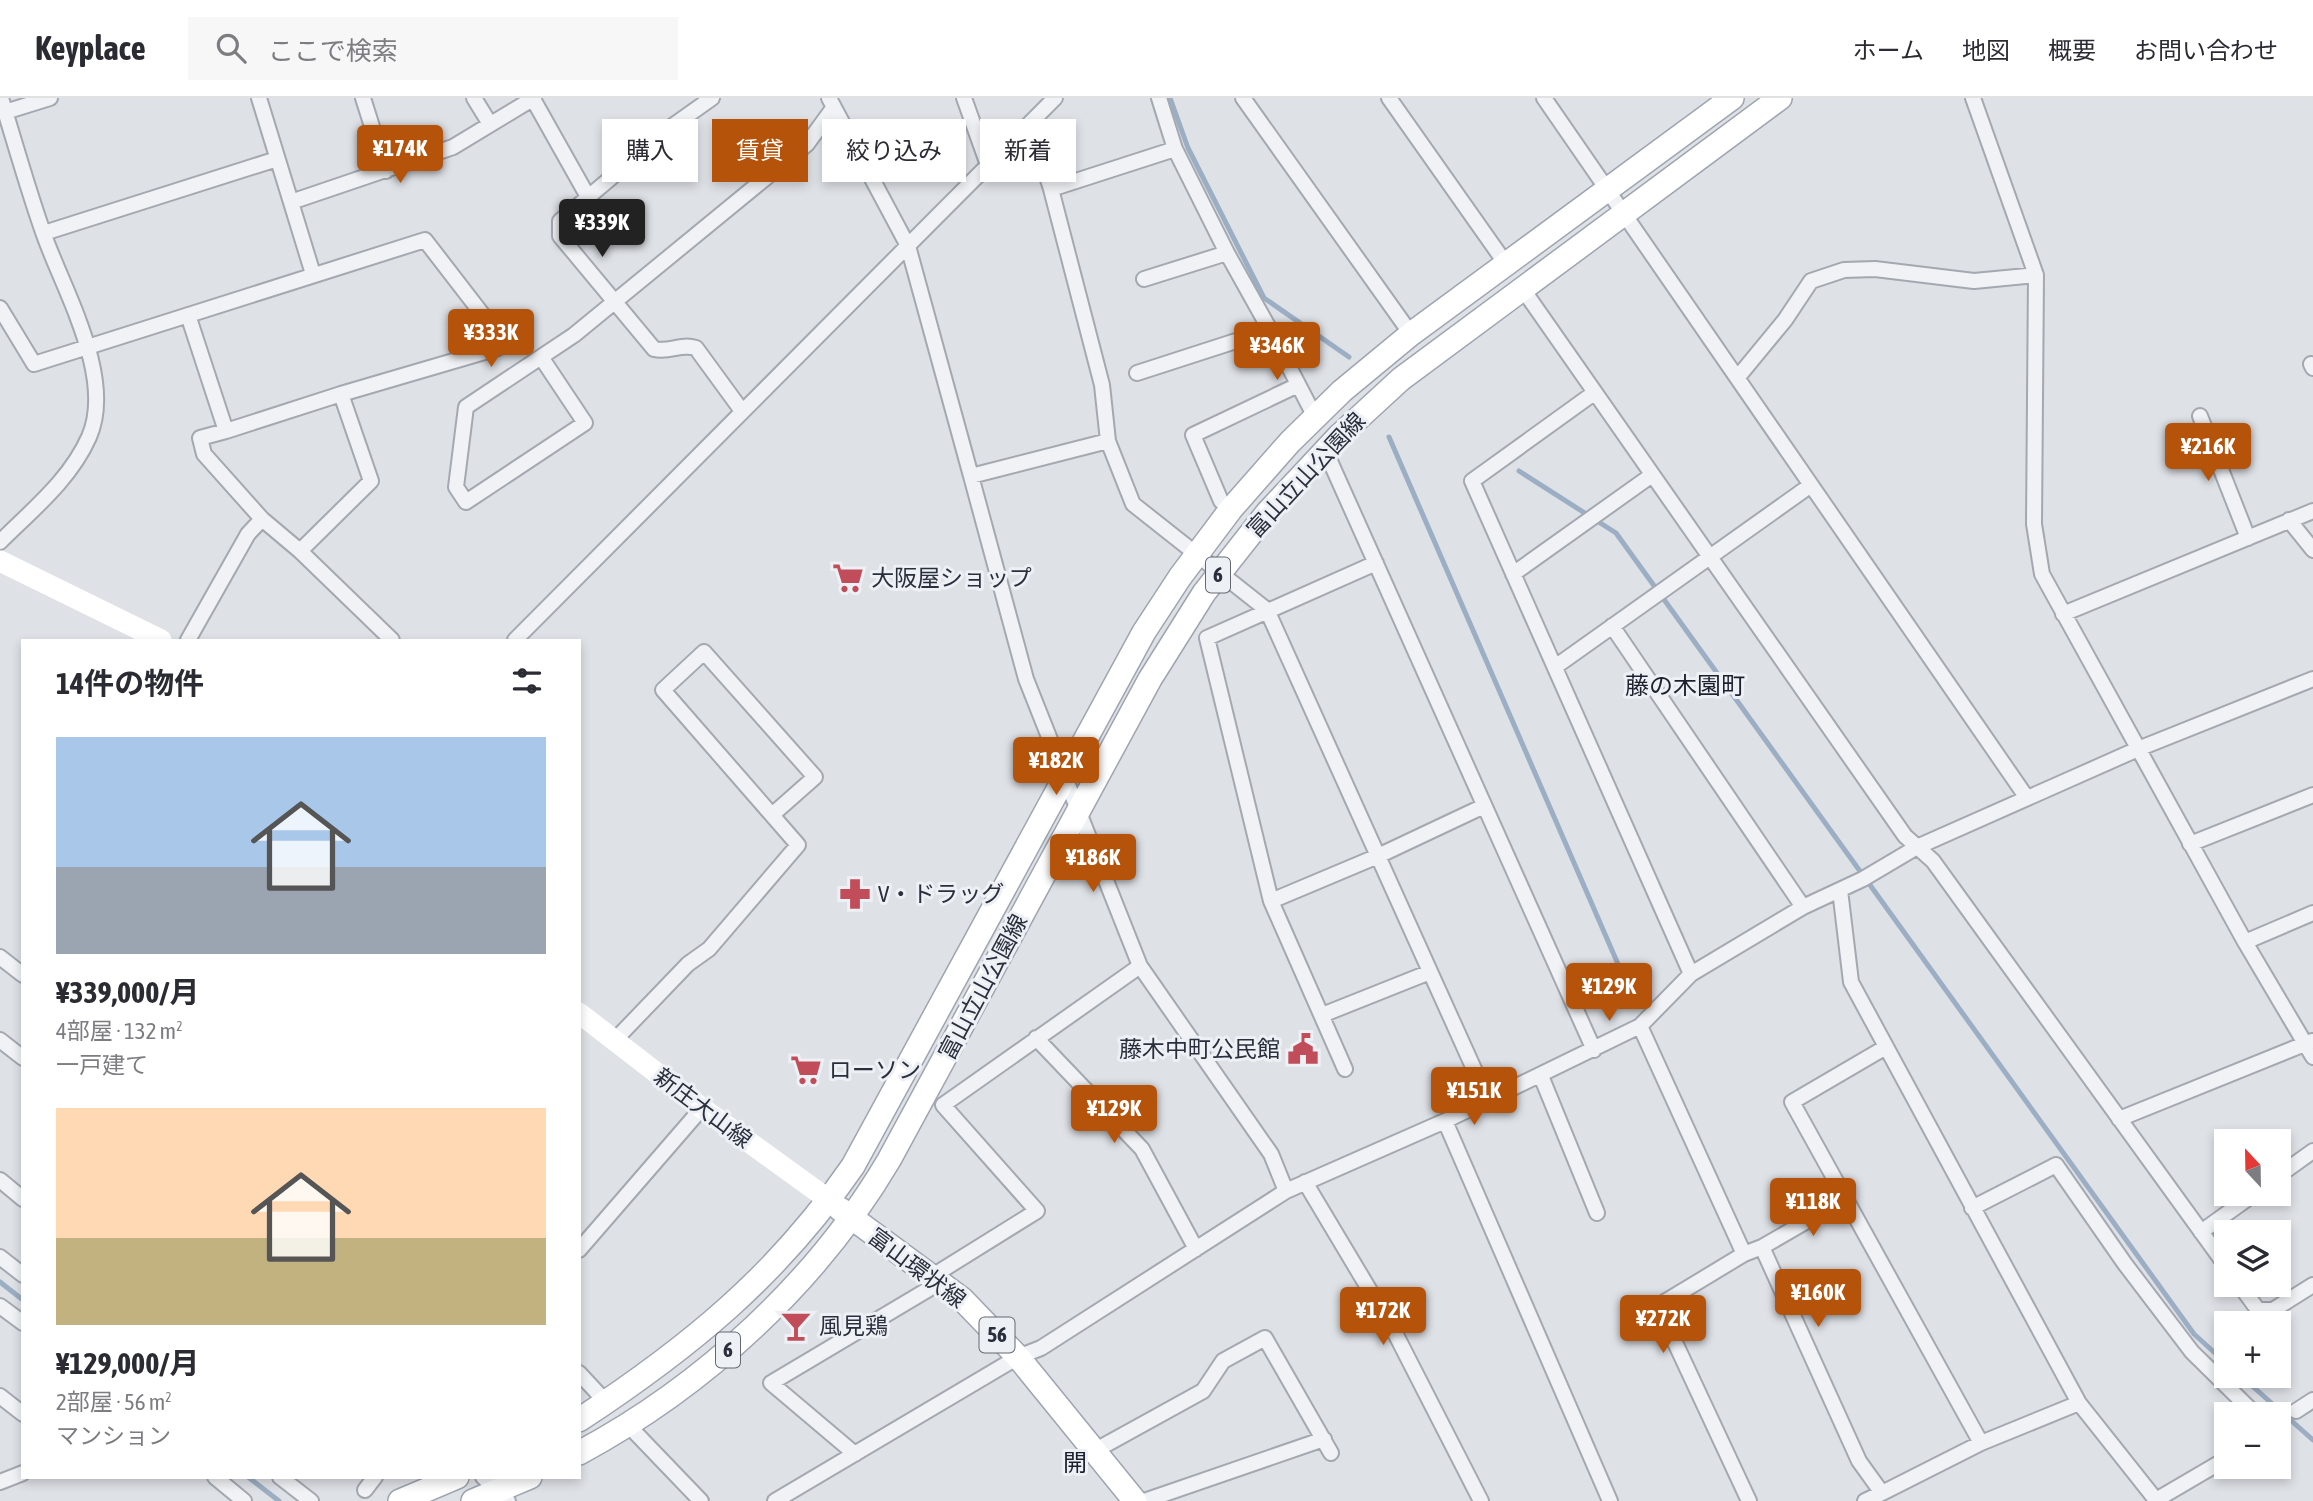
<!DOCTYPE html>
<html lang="ja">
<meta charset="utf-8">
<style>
:root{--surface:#fff;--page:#f7f7f7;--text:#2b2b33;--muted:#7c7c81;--line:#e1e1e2;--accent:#b45309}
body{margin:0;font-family:"Asap Condensed","Noto Sans JP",sans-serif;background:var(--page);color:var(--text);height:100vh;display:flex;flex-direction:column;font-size:26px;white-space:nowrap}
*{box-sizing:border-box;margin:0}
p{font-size:23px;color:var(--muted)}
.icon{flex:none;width:38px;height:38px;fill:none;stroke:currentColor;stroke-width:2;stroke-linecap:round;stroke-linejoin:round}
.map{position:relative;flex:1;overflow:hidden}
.drawer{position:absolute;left:21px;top:541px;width:560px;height:840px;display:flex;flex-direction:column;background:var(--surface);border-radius:0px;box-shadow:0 4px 10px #0003}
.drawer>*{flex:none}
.hud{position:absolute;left:602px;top:21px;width:665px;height:63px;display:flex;gap:14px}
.needle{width:46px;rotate:338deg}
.controls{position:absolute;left:2214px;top:1031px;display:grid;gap:14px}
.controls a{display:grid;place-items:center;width:77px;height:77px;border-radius:0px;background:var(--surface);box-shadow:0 4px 10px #0003;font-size:35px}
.price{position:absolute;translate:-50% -60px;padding:0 16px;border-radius:7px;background:var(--accent);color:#fff;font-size:23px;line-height:46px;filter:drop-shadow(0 2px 4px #0008)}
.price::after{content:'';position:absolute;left:50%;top:42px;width:21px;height:16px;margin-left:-10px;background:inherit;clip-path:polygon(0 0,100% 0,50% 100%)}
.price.current{background:#222;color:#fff}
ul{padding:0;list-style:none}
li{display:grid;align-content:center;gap:14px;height:371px;padding:0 35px}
li span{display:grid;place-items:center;height:217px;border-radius:0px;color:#555}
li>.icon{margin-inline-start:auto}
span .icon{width:126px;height:126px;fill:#fffc;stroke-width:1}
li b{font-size:30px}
h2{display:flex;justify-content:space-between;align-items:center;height:84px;padding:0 35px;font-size:30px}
.pill{padding:0 24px;border-radius:0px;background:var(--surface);box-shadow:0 4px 10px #0003;font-size:24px;line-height:63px}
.pill.current{background:var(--accent);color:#fff}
header{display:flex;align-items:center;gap:42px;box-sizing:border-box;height:98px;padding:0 35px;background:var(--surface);border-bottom:2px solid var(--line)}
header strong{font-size:33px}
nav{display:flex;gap:38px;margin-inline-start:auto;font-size:24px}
.search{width:490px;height:63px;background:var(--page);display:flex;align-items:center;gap:18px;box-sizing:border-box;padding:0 24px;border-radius:0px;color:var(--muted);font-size:26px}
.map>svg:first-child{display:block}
</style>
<header>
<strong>Keyplace</strong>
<div class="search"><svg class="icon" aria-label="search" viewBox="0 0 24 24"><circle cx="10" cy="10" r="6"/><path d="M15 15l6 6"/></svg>ここで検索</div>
<nav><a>ホーム</a><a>地図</a><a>概要</a><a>お問い合わせ</a></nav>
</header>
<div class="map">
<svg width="2313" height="1403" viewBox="0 0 2313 1403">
<rect width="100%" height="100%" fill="#dee1e6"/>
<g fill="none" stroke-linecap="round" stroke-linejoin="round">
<path stroke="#9caec3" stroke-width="5" d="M1170,0L1188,50L1264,200L1349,259
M1389,339L1631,896
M1519,373L1616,435L2194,1236L2226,1265
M0,1184L23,1202
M2241,1278L2313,1342
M248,1379L279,1403"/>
<defs>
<path id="minor" d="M259,0L313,176
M363,0L386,73
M474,0L490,26
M712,0L671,29L560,123V138L654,251C670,255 680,245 696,250L742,313
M829,0L908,148L971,378L1108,343L1133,406L1267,512L1488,1002
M964,0L988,67
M1243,0L1411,236
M1389,0L1506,166
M1544,0L2027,700
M1973,0L2036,177L2034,426L2042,476L2245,844L2313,959
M533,1L587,97
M5,14L50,0
M1030,25L1051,91L1175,51L1159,0
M1051,91L1102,287L1108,343
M291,104L453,49L534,0
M44,135L277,61
M1144,181L1227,155L1175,51
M1522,190L1905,738L1933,763L2226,1168
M0,210L34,266L425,142L496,234L498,250L341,296
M1270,232L1315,319
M541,259L585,325L466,404L456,389L466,309L574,237L807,46L834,9
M2311,266L2313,270
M1137,275L1270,232L1227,155
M1738,279L1785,222L1811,183L1844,172L1875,171L1974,183L2036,177
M1594,295L1472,383L1691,876
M2200,318L2248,440
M226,333L341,296L371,383L300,453L262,421
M1325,352L1594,952
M971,378L1026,581L1140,868L1271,1056L1286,1093
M1231,411L1221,403L1193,337L1298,287
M2289,422L2313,452
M0,444C32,412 70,382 89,339C115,280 64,193 44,137C28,92 15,45 1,0
M300,453L392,542
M1376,465L1207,540L1271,803L1378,758L1484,708
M1513,476L1652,377
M2063,516L2313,413
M1612,528L1803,809
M188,542L248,436L262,421L204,356L200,340L226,333L188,217
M515,542L1055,0
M1555,569L1811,387
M2190,746L2313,697
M1840,792L1851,884L2079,1305L2156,1402L2226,1361
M1271,803L1345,971
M2245,844L2313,815
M0,859L23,877
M1322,917L1430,874
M1640,928L1744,1156L1762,1149L1859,1363L1882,1395L1981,1345L2079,1305
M1036,940L1142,1051L1196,1151
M0,942L23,960
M614,943L688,866L709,851L798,747L663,592L704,554L815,679L772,717
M1886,949L1792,1004L1981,1345
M1541,978L1597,1115
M2119,1021L2312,943
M1445,1023L1610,1403
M2278,1078L2313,1053
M0,1082L23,1101
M1305,1084L1394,1233L1481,1403
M1972,1110L2056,1067L2125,1166L2192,1254L2255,1316
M2201,1134L2254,1096
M1762,1149L1845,1101
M579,1152L702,1010
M1744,1156L1658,1208L1749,1403
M0,1159L23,1177
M931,1179L1037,1113L943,1007L1140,868
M2239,1186L2258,1212H2273L2313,1187
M0,1208L23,1225
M579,1275L606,1304
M0,1298L23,1316
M2296,1313L2313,1302
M628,1327L701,1403
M1096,1352L1203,1293L1223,1263L1265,1240L1331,1355
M855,1356L771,1285L939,1185
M215,1379L244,1403
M280,1379L311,1403
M483,1379L508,1403
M0,1384L23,1375
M365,1392L375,1379
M775,1403L1018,1259L1041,1250L1286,1093L1445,1023L1640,928L1691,876L1803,809L1863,781L1917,749L2138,651L2313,581
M1144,1403L1324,1341
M1865,1403L1882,1395"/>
<path id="primary" d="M840,1111L962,1201L1018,1259L1135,1403
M579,1322C690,1249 777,1178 853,1068L1144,534L1180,479L1231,411L1290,344L1342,293L1411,236L1732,0
M579,1355C704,1288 817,1184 889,1062L1150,581L1204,495L1267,415L1339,338L1401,281L1780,0
M400,1403L457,1379
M473,1403L530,1379"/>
</defs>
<use href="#minor" stroke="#a4a8b0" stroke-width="18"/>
<use href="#primary" stroke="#9ea5b1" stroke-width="26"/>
<use href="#minor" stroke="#f0f2f5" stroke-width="14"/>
<path stroke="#fff" stroke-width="21" d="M0,463L161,542
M579,915L702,1010L829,1102"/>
<use href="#primary" stroke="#fff" stroke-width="23"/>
</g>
<defs>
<symbol id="supermarket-bare" viewBox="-9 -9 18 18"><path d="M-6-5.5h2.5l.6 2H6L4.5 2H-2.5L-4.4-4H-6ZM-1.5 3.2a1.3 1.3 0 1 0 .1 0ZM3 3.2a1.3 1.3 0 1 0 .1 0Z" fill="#c14d5b" stroke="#edf0f4" stroke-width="2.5" paint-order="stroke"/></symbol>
<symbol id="pharmacy-bare" viewBox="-9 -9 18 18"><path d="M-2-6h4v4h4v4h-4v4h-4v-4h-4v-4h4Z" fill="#c14d5b" stroke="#edf0f4" stroke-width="2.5" paint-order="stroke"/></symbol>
<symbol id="civic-bare" viewBox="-9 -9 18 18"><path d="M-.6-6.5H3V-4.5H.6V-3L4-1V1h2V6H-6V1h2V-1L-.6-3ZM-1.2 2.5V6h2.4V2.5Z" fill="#c14d5b" stroke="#edf0f4" stroke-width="2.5" paint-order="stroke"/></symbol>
<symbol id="bar-bare" viewBox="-9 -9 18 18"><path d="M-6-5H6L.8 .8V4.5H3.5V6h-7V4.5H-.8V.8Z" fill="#c14d5b" stroke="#edf0f4" stroke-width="2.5" paint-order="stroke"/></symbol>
</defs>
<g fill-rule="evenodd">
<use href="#supermarket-bare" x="826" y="458" width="44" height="44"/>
<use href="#pharmacy-bare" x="833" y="774" width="44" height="44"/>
<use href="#civic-bare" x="1281" y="929" width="44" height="44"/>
<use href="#supermarket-bare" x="784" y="950" width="44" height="44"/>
<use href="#bar-bare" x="774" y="1206" width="44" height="44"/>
</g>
<g text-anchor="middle" stroke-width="6" stroke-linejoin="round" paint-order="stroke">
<g fill="#edf0f4" stroke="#646973" stroke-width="2">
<rect x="1206" y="459.5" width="24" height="35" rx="5"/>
<rect x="979.5" y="1219.5" width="35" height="35" rx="5"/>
<rect x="716" y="1234.5" width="24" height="35" rx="5"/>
</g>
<g font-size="21" font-weight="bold" fill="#292f3c">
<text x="1218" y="484">6</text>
<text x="997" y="1244">56</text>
<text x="728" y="1259">6</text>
</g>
<g font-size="23" fill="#292f3c" stroke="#edf0f4">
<text transform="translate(1306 377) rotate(-47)" y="8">富山立山公園線</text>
<text transform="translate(983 889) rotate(-62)" y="8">富山立山公園線</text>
<text transform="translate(703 1010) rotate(37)" y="8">新庄大山線</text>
<text transform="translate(917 1170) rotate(37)" y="8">富山環状線</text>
</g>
<g font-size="23" fill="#292f3c" stroke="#edf0f4" text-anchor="start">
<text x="871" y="488">大阪屋ショップ</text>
<text x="878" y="804">V・ドラッグ</text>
<text x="1280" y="959" text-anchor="end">藤木中町公民館</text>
<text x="829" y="980">ローソン</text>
<text x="819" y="1236">風見鶏</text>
</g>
<g font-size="24" fill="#1b202c" stroke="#edf0f4">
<text x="1685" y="596">藤の木園町</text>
<text x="1075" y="1373">開</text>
</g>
</g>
</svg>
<div class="controls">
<a><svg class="needle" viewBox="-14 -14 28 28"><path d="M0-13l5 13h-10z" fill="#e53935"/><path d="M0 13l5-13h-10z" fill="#7c7c81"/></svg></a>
<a><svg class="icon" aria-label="layers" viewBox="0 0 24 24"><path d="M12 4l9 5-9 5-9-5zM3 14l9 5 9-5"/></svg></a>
<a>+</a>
<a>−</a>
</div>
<b class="price" style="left:400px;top:87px">¥174K</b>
<b class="price current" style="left:602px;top:161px">¥339K</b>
<b class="price" style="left:491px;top:271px">¥333K</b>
<b class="price" style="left:1277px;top:284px">¥346K</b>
<b class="price" style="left:2208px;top:385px">¥216K</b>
<b class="price" style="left:1056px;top:699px">¥182K</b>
<b class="price" style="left:1093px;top:796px">¥186K</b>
<b class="price" style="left:1609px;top:925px">¥129K</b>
<b class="price" style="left:1474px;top:1029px">¥151K</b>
<b class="price" style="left:1114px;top:1047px">¥129K</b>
<b class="price" style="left:1813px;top:1140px">¥118K</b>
<b class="price" style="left:1818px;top:1231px">¥160K</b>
<b class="price" style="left:1383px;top:1249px">¥172K</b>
<b class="price" style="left:1663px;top:1257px">¥272K</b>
<div class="hud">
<a class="pill">購入</a>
<a class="pill current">賃貸</a>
<a class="pill">絞り込み</a>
<a class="pill">新着</a>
</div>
<section class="drawer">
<h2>14件の物件<svg class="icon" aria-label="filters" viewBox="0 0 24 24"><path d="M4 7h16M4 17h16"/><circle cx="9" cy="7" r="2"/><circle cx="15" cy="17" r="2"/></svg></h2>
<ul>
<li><span style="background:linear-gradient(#a9c7e8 60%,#9aa5b1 0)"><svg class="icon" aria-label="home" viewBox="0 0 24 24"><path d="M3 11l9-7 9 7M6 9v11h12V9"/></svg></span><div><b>¥339,000/月</b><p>4部屋 · 132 m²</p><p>一戸建て</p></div></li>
<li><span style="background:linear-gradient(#ffd9b3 60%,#c2b280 0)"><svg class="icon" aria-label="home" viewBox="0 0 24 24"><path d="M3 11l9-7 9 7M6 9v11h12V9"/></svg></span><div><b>¥129,000/月</b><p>2部屋 · 56 m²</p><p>マンション</p></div></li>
</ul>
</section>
</div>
